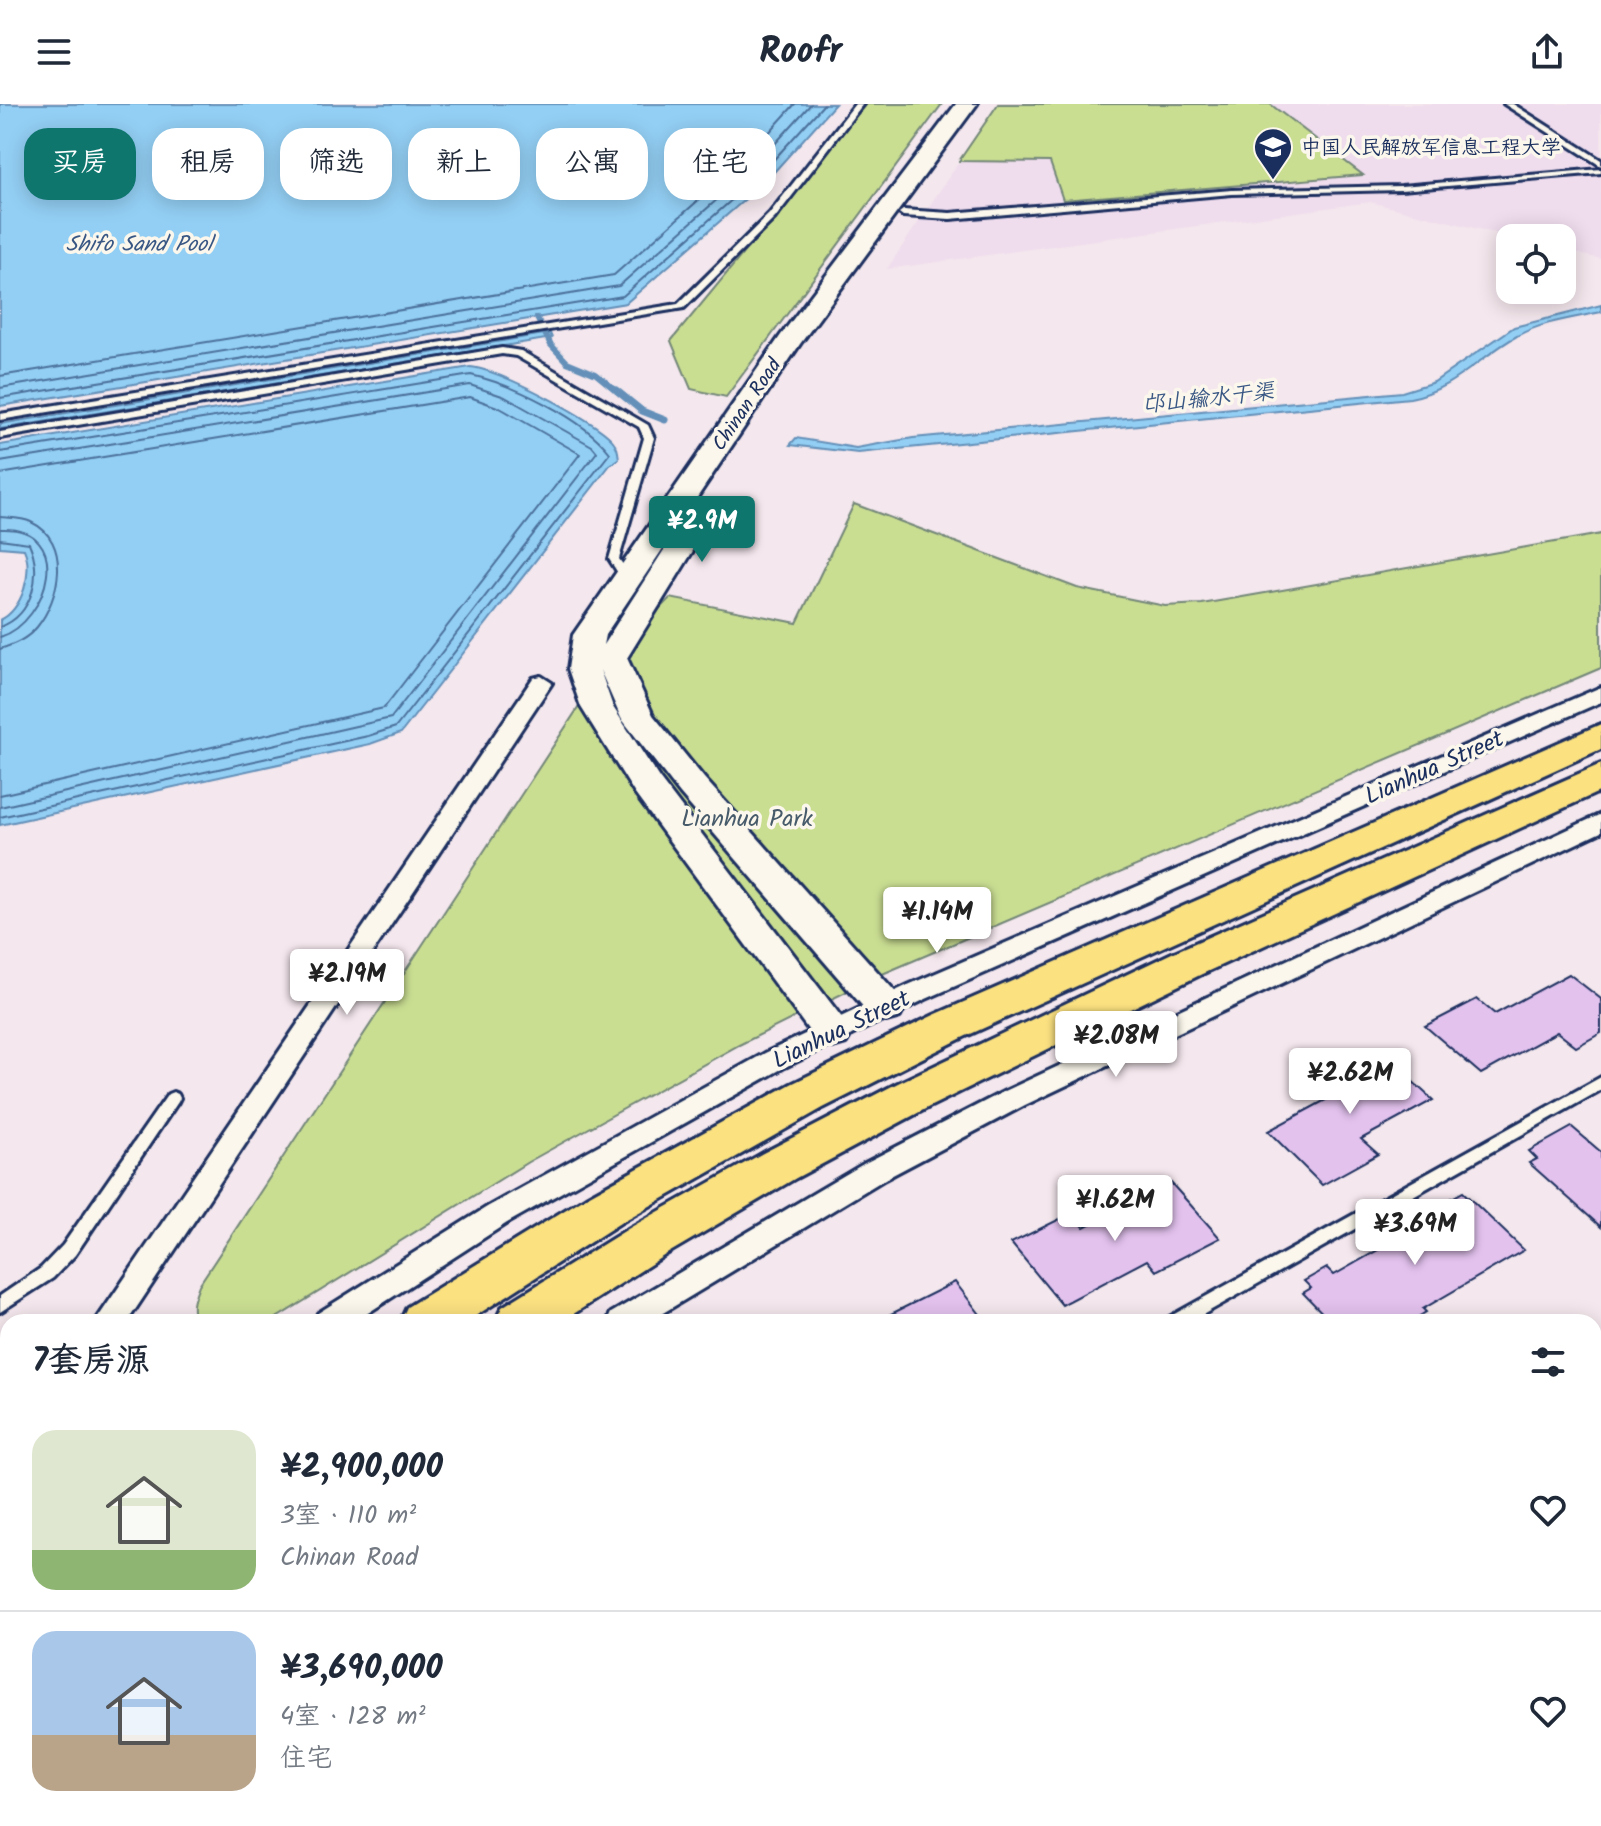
<!DOCTYPE html>
<html lang="zh">
<meta charset="utf-8">
<style>
:root{--surface:#fff;--page:#f2f2f3;--text:#1f2937;--muted:#747a83;--line:#e0e1e3;--accent:#0f766e}
body{margin:0;font-family:Kalam,"LXGW WenKai TC",sans-serif;background:var(--page);color:var(--text);height:100vh;display:flex;flex-direction:column;font-size:30px;white-space:nowrap}
*{box-sizing:border-box;margin:0}
p{font-size:26px;color:var(--muted)}
.icon{flex:none;width:44px;height:44px;fill:none;stroke:currentColor;stroke-width:2;stroke-linecap:round;stroke-linejoin:round}
.map{position:relative;flex:1;overflow:hidden}
.sheet{position:absolute;left:0px;top:1210px;width:1602px;height:512px;display:flex;flex-direction:column;background:var(--surface);border-radius:24px 24px 0 0;box-shadow:0 4px 20px #0003}
.sheet>*{flex:none}
.banner{position:absolute;left:24px;top:24px;width:800px;height:72px;display:flex;gap:16px}
.tools{position:absolute;left:1496px;top:120px;display:grid;gap:16px}
.tools a{display:grid;place-items:center;width:80px;height:80px;border-radius:16px;background:var(--surface);box-shadow:0 4px 20px #0003;font-size:40px}
.price{position:absolute;translate:-50% -68px;padding:0 18px;border-radius:8px;background:#fff;color:#222;font-size:26px;line-height:52px;filter:drop-shadow(0 2px 4px #0008)}
.price::after{content:'';position:absolute;left:50%;top:48px;width:24px;height:18px;margin-left:-12px;background:inherit;clip-path:polygon(0 0,100% 0,50% 100%)}
.price.current{background:var(--accent);color:#fff}
ul{padding:0;list-style:none}
li{display:flex;align-items:center;gap:24px;height:200px;padding:0 32px}
li+li{border-top:2px solid var(--line)}
li span{display:grid;place-items:center;flex:none;width:224px;height:160px;border-radius:24px;color:#555}
li>.icon{margin-inline-start:auto}
span .icon{width:96px;height:96px;fill:#fffc;stroke-width:1}
li b{font-size:34px}
h2{display:flex;justify-content:space-between;align-items:center;height:96px;padding:0 32px;font-size:34px}
.tag{padding:0 28px;border-radius:24px;background:var(--surface);box-shadow:0 4px 20px #0003;font-size:28px;line-height:72px}
.tag.current{background:var(--accent);color:#fff}
header{display:flex;justify-content:space-between;align-items:center;height:104px;padding:0 32px;background:var(--surface);font-size:36px;font-weight:700}
.map>svg:first-child{display:block}
</style>
<header><svg class="icon" aria-label="menu" viewBox="0 0 24 24"><path d="M4 6h16M4 12h16M4 18h16"/></svg>Roofr<svg class="icon" aria-label="share" viewBox="0 0 24 24"><path d="M12 15V3M7 8l5-5 5 5M5 13v7h14v-7"/></svg></header>
<div class="map">
<svg width="1601" height="1722" viewBox="0 0 1601 1722">
<rect width="100%" height="100%" fill="#f4e7ed"/>
<filter id="ink" filterUnits="userSpaceOnUse"><feTurbulence type="fractalNoise" baseFrequency=".0125" numOctaves="2"/><feDisplacementMap in="SourceGraphic" scale="16" xChannelSelector="R" yChannelSelector="G"/><feConvolveMatrix kernelMatrix="1 2 1 2 8 2 1 2 1" color-interpolation-filters="sRGB"/></filter>
<g filter="url(#ink)">
<path fill="#efdced" d="M998,0H1601V155L1562,146V134H1515L1370,98L887,165Z"/>
<path fill="#cade92" stroke="#728678" stroke-width="2" d="M866,0H942L726,293L691,285L671,237Z
M998,0H1270L1363,71L1063,96L1050,58L959,57Z
M854,400L1077,484L1165,502L1202,500L1601,430V564L880,871L739,941L528,1058L270,1218H197C189,1206 194,1194 199,1181L611,554L670,494L797,519Z"/>
<path fill="#93cff4" stroke="#638fb8" stroke-width="2" d="M0,0H835L766,77L626,199L0,302Z
M1601,201V208C1574,214 1541,218 1517,232C1479,253 1453,286 1410,294L858,349L790,341L796,334L856,344L913,334L1402,288L1434,278L1514,223Z
M550,229L552,234L0,325V320Z
M470,263C497,264 597,317 613,337C618,343 618,348 619,355L610,361L401,629L370,640L0,721V516C22,507 34,467 24,445L0,443V341Z"/>
<g fill="none" stroke-linecap="round" stroke-linejoin="round">
<path stroke="#4b6f9a" stroke-width="2" d="M0,272L614,171L745,55L795,0
M0,284L619,182L753,64L811,0
M0,294L623,192L760,71L824,0
M0,348L471,271C514,281 583,314 610,349L396,623L368,632L0,713
M0,358L470,281L505,293L592,342L597,348L391,614L0,703
M0,370L470,293L500,304L580,350L384,604L0,691
M0,413C9,414 23,414 31,418C72,437 60,495 37,523C27,535 15,540 0,545
M0,425C76,421 49,518 0,533
M0,435L29,439C43,469 33,511 0,523"/>
<path stroke="#638fb8" stroke-width="6" d="M537,214L551,241L567,258L596,270L618,288"/>
<path stroke="#638fb8" stroke-width="7" d="M616,286L642,307L665,316"/>
</g>
<path fill="#e3c2ee" stroke="#1b2f5e" stroke-width="2" d="M1569,870L1601,895V929L1576,943L1557,928L1481,970L1425,922L1477,895L1495,910Z
M1377,945L1433,996L1361,1035L1378,1050L1322,1081L1268,1027L1333,992L1317,977Z
M1572,1023L1601,1048V1123L1529,1059L1537,1055L1529,1047Z
M1171,1079L1220,1134L1156,1167L1147,1156L1062,1201L1011,1139L1072,1109L1084,1123Z
M1463,1088L1524,1146L1423,1205L1426,1208L1410,1218H1331L1303,1189L1311,1184L1304,1177L1327,1164L1334,1171L1404,1131L1397,1125Z
M955,1178L986,1218H875Z"/>
<g fill="none" stroke-linecap="round" stroke-linejoin="round">
<defs>
<path id="lane" d="M855,0H863L775,114L684,204L0,316V310L678,200L769,110Z
M1504,0H1513L1601,56V62Z
M1601,65V69L1401,86L1232,90L950,115L903,112L899,109L903,106L950,109L1232,86L1401,82Z
M502,244L521,247L648,321L654,334L619,455L626,465L634,468V472L618,469L609,455L644,334L639,323L516,252L502,250L0,334V328Z
M1601,973V986L1190,1218H1167L1169,1213Z
M173,988L178,990L180,994L178,998L75,1151L53,1174L0,1208V1192L41,1164L63,1141L168,990Z
M540,1714H564L560,1722H536Z
M1112,1714H1137L1141,1722H1116Z"/>
<path id="street" d="M541,572L552,579L127,1218H95L533,574Z
M1601,583V598L926,895L785,963L507,1119L354,1218H314L318,1209L487,1103L765,949L908,881Z
M1601,710V728L1025,1001L885,1075L648,1218H607L611,1209L865,1059L1005,987Z
M8,1354V1393L0,1396V1357Z
M8,1429V1464L0,1467V1432Z
M8,1664V1704L0,1708V1668Z"/>
<path id="secondary" d="M956,0H977L800,240L605,531L603,541L687,410L697,407L707,410L712,416L627,554L653,611L704,674L900,893L905,903L900,913L886,917L872,913L680,690L621,614L600,566L613,603L659,674L846,919L852,929L846,939L832,943L818,939L635,690L581,603L568,565L573,531L781,231Z"/>
<path id="primary" d="M1601,620V645L964,933L823,1004L620,1119L466,1218H400L407,1203L586,1093L791,980L934,911Z
M1601,660V687L1202,870L929,1003L796,1074L665,1151L561,1218H495L502,1203L631,1123L763,1049L898,979L1172,849Z
M8,1497V1555L0,1558V1500Z
M8,1568V1629L0,1632V1572Z"/>
</defs>
<use href="#lane" stroke="#1b2f5e" stroke-width="6"/>
<use href="#street" stroke="#1b2f5e" stroke-width="6"/>
<use href="#secondary" stroke="#1b2f5e" stroke-width="6"/>
<use href="#primary" stroke="#1b2f5e" stroke-width="6"/>
<use href="#lane" fill="#fbf7ec" fill-rule="evenodd"/>
<use href="#street" fill="#fbf7ec" fill-rule="evenodd"/>
<use href="#secondary" fill="#fbf7ec" fill-rule="evenodd"/>
<use href="#primary" fill="#fbe180" fill-rule="evenodd"/>
</g>
</g>
<defs>
<symbol id="university-pin" viewBox="-11 -11 22 30"><path d="M0 17L-7.5 6A9.5 9.5 0 1 1 7.5 6Z" fill="#1b2f5e" stroke="#fbf7ec"/><path d="M0-5L7-2L0 1L-7-2ZM-4 1L0 2.5L4 1V4Q0 6-4 4Z" fill="#fff"/></symbol>
</defs>
<g fill-rule="evenodd">
<use href="#university-pin" x="1251" y="21" width="44" height="60"/>
</g>
<g text-anchor="middle" stroke-width="7" stroke-linejoin="round" paint-order="stroke">
<g font-size="20" fill="#1b2f5e" stroke="#fbf7ec" text-anchor="start">
<text x="1301" y="50">中国人民解放军信息工程大学</text>
</g>
<g font-size="20" fill="#1b2f5e" stroke="#fbf7ec">
<text transform="translate(746 300) rotate(-56)" y="7">Chinan Road</text>
</g>
<g font-size="22" font-style="italic" fill="#395784" stroke="#fbf7ec">
<text x="139" y="147">Shifo Sand Pool</text>
<text transform="translate(1208 293) rotate(-6)" y="8">邙山输水干渠</text>
</g>
<g font-size="24" fill="#1b2f5e" stroke="#fbf7ec">
<text transform="translate(1434 663) rotate(-24)" y="8">Lianhua Street</text>
<text transform="translate(841 925) rotate(-26)" y="8">Lianhua Street</text>
</g>
<g font-size="24" fill="#475b6b" stroke="#fbf7ec">
<text x="747" y="722">Lianhua Park</text>
</g>
</g>
</svg>
<div class="tools">
<a><svg class="icon" aria-label="locate" viewBox="0 0 24 24"><circle cx="12" cy="12" r="6"/><path d="M12 2v4M12 18v4M2 12h4M18 12h4"/></svg></a>
</div>
<b class="price current" style="left:702px;top:460px">¥2.9M</b>
<b class="price" style="left:937px;top:851px">¥1.14M</b>
<b class="price" style="left:347px;top:913px">¥2.19M</b>
<b class="price" style="left:1116px;top:975px">¥2.08M</b>
<b class="price" style="left:1350px;top:1012px">¥2.62M</b>
<b class="price" style="left:1115px;top:1139px">¥1.62M</b>
<b class="price" style="left:1415px;top:1163px">¥3.69M</b>
<div class="banner">
<a class="tag current">买房</a>
<a class="tag">租房</a>
<a class="tag">筛选</a>
<a class="tag">新上</a>
<a class="tag">公寓</a>
<a class="tag">住宅</a>
</div>
<section class="sheet">
<h2>7套房源<svg class="icon" aria-label="filters" viewBox="0 0 24 24"><path d="M4 7h16M4 17h16"/><circle cx="9" cy="7" r="2"/><circle cx="15" cy="17" r="2"/></svg></h2>
<ul>
<li><span style="background:linear-gradient(#dfe7d0 75%,#8fb573 0)"><svg class="icon" aria-label="home" viewBox="0 0 24 24"><path d="M3 11l9-7 9 7M6 9v11h12V9"/></svg></span><div><b>¥2,900,000</b><p>3室 · 110 m²</p><p>Chinan Road</p></div><svg class="icon" aria-label="heart" viewBox="0 0 24 24"><path d="M12 20l-8-8c-3-5 5-10 8-4 3-6 11-1 8 4z"/></svg></li>
<li><span style="background:linear-gradient(#a9c7e8 65%,#b9a48a 0)"><svg class="icon" aria-label="home" viewBox="0 0 24 24"><path d="M3 11l9-7 9 7M6 9v11h12V9"/></svg></span><div><b>¥3,690,000</b><p>4室 · 128 m²</p><p>住宅</p></div><svg class="icon" aria-label="heart" viewBox="0 0 24 24"><path d="M12 20l-8-8c-3-5 5-10 8-4 3-6 11-1 8 4z"/></svg></li>
</ul>
</section>
</div>
